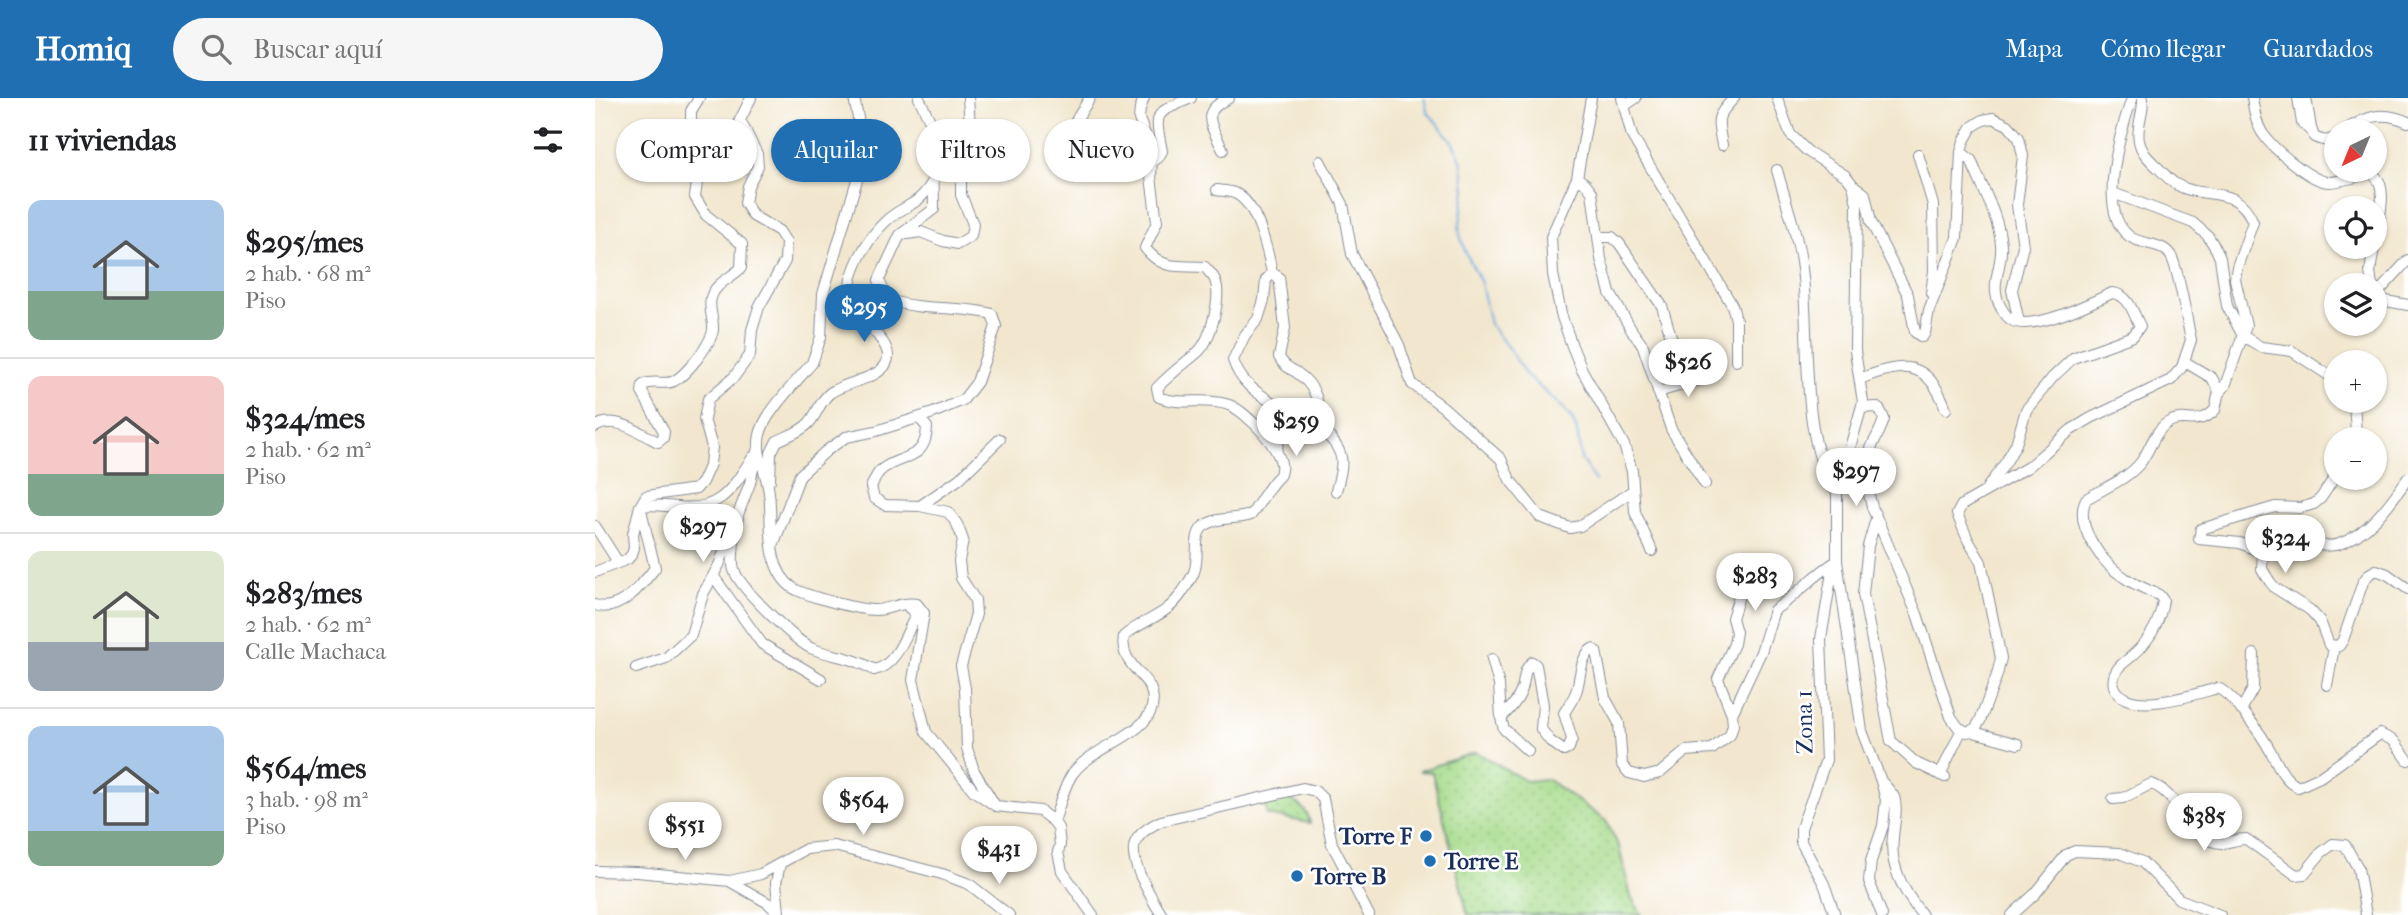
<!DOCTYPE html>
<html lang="es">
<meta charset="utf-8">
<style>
:root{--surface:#fff;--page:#f6f6f6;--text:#202124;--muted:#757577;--line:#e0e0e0;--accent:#1f6fb2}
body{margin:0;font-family:"IM FELL French Canon",serif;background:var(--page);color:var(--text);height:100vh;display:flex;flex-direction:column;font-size:26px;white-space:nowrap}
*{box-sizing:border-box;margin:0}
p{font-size:23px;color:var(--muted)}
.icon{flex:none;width:38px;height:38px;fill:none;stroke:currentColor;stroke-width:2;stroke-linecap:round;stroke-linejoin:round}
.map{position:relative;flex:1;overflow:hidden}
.sheet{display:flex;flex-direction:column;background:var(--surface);width:595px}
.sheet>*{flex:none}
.guide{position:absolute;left:21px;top:21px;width:665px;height:63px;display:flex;gap:14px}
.needle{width:46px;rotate:223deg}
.fabs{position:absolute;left:1729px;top:21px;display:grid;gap:14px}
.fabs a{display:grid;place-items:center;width:63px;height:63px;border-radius:50%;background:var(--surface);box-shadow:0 2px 5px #0004;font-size:35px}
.price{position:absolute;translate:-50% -60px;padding:0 16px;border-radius:24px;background:#fff;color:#222;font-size:23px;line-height:46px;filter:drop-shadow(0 2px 4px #0008)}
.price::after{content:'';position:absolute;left:50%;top:42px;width:21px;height:16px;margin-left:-10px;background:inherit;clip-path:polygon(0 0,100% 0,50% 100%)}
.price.on{background:var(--accent);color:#fff}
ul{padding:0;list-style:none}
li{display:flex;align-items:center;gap:21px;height:175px;padding:0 28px}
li+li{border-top:2px solid var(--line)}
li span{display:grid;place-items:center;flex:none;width:196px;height:140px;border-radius:14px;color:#555}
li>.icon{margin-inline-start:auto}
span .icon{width:84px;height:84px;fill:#fffc;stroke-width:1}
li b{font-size:30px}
h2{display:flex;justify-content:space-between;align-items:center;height:84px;padding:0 28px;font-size:30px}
.tag{padding:0 24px;border-radius:32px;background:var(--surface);box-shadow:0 2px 5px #0004;font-size:24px;line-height:63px}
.tag.on{background:var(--accent);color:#fff}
header{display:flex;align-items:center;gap:42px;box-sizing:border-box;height:98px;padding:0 35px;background:var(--accent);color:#fff}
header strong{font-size:33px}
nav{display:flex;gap:38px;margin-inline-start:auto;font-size:24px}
.search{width:490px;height:63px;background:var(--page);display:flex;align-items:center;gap:18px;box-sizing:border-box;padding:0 24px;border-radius:38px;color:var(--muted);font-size:26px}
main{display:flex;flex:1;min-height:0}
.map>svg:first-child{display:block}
</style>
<header>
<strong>Homiq</strong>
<div class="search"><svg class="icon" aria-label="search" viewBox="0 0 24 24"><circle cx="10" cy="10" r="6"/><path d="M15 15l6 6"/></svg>Buscar aquí</div>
<nav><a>Mapa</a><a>Cómo llegar</a><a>Guardados</a></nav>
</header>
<main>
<section class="sheet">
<h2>11 viviendas<svg class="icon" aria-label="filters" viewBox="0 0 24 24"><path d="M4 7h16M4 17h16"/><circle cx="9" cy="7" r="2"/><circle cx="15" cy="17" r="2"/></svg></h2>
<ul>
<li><span style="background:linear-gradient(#a9c7e8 65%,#7fa58c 0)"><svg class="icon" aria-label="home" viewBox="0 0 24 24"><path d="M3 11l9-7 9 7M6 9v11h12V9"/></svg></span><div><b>$295/mes</b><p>2 hab. · 68 m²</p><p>Piso</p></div></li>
<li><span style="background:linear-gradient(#f6c9c9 70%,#7fa58c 0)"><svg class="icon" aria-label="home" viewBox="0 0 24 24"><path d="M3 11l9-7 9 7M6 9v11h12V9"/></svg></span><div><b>$324/mes</b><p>2 hab. · 62 m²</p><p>Piso</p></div></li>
<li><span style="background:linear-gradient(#dfe7d0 65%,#9aa5b1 0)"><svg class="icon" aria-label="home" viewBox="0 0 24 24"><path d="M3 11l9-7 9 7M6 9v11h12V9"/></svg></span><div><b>$283/mes</b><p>2 hab. · 62 m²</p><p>Calle Machaca</p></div></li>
<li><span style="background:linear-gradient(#a9c7e8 75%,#7fa58c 0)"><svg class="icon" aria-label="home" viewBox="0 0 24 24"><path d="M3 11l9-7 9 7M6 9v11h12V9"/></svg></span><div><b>$564/mes</b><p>3 hab. · 98 m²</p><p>Piso</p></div></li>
</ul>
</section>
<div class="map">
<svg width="1813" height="817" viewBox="0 0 1813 817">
<defs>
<pattern id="grass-dots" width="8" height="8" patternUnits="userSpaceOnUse" patternTransform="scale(1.75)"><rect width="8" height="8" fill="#a7dc8c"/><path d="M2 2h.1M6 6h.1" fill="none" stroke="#8fbd7b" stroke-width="1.8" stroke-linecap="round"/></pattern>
</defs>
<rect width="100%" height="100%" fill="#fff"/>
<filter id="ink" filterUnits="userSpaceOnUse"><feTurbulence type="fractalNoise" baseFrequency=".0143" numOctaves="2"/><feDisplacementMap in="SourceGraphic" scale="14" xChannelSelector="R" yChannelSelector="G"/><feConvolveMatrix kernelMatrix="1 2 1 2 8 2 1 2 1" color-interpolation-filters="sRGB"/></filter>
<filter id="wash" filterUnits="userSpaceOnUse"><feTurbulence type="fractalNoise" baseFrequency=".00686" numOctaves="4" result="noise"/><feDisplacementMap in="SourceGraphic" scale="28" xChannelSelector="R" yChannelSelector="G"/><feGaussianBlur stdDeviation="1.57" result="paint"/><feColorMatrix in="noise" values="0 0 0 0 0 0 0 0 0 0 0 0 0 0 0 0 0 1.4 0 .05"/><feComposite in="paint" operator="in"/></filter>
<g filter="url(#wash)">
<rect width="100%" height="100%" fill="#f2e7ce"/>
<path fill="url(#grass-dots)" stroke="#618675" stroke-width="2" d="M881,654L931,683L952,681L1011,723L1024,749L1036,799L1047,817H873L837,674L824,673Z
M689,699C701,704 713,711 715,725L672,717L669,703Z"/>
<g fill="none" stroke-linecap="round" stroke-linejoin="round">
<path stroke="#68a7db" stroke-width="2" d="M829,0L832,13L857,43L866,61L870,91L864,133L870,153L886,185L895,226L919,258L930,276L968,310L977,321L982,333L986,361L1000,383"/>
</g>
</g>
<g filter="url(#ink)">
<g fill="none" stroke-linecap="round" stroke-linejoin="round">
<defs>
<path id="minor" d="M259,0L270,55L228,196L226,239L217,265C204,281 175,310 168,328C157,352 171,370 174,395C178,424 169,470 198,490C211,498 264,512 280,512C295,512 306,503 322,506L329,515L318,582L331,634L379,693L401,708L445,713L459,724L463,730L465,747L463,754L467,773L498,817
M996,0L982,80L956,139L958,176L966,216L977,248L987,272L1029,347L1037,373L1040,414L1057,453
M1027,0L1037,38L1137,207L1141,222V263
M1182,0L1195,36L1212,53L1251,78L1258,87L1262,106L1260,253L1268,304L1242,395V463L1267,633L1286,683L1291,702L1288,728L1276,763L1274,783L1287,817
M1548,0C1549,14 1541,28 1544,43C1546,53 1552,59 1559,66C1566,72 1572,80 1579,85C1608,104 1642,84 1658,124L1642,169L1640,181L1651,228L1630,288L1624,295
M1657,0C1659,12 1661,26 1668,36C1678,51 1716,83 1733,84C1747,84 1763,78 1776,75C1796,86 1783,124 1780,143
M1703,0L1707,25L1717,34
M1711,0L1716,30L1719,39C1728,43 1733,44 1741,39
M1029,8L1041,0
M1749,33C1772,18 1787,12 1813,24
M1127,47C1122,20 1120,20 1139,0
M628,52C617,28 603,14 634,0
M1366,54L1376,62C1386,88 1404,118 1406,147C1408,165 1397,182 1402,200C1404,208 1412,222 1421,224C1446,230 1495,205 1517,195C1534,196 1538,215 1545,228L1538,238L1478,260L1458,279L1431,312L1421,346L1411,364L1392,390
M1323,56L1338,107L1339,173L1336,195
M492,63C474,27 474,33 495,0
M725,63L748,106L757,156L804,247L817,286L848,309L906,361L915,382L945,419L975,430L985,428L1037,393
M557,64L563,60L567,53C559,13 559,16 596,0
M1182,72C1191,105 1203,137 1207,171C1216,236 1203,342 1242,395
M982,80L991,86L997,94L1006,161L1015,195L1037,233L1048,248L1076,331L1110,386
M1258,87L1270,96L1276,124L1313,197L1320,234L1327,239L1330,235L1334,212L1362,140L1366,54L1369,43L1377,29L1388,22L1398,20L1413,27L1424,40L1428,58L1422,107L1428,148L1417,192L1424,224
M622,92C627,93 634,93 639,95C662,103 673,154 677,175
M1518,95L1598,125L1613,138L1621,151L1625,160L1632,208L1648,238L1666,249L1697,253L1741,282
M305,137L339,111L338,38L336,25L324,0
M1004,139H1017L1024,145L1067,208L1090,286
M1777,187L1775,174L1779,149
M1780,196L1791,203L1813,207
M1781,197L1813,162
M1590,264L1617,280L1624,293L1620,312C1602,330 1591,315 1574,324C1560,331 1555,352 1546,364C1533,381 1509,390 1491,401C1478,428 1508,466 1530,480C1540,487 1553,492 1564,497L1568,502C1565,525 1555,542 1538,557C1533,562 1525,566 1522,572C1518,578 1517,586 1521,592C1536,618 1600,596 1623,590C1640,599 1667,637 1676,654C1684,668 1688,681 1703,689L1725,679L1785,636L1799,643L1813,662
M1265,281C1309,264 1333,261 1351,311
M1063,294L1115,279
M1267,310L1281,309L1285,312L1289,321C1286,333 1279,342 1275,353C1269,370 1272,391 1277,409L1322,516L1356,619L1364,630L1372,634L1380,631L1385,623L1402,577L1406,560L1386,464L1373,442L1362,416L1367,407L1433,369L1476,332L1496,320L1576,282L1587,269L1596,242C1592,224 1584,172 1576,158C1567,143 1546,148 1534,138C1501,113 1526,32 1537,0
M324,320L332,329C331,365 305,355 285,373C281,377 279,384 276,389L279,400L290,407L325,408L353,414L362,426L368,442L364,463L366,480L380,502L381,516L366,568L370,590L372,650L379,673L398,704
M0,329C20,316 45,335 63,344L68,340L69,334L47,294L48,287C58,281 70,288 79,283C91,277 116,246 118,232C119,222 113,210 116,200C119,186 136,180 146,170L147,146L111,117L100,99L105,63L96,35V13L104,0
M1758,341L1761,335L1759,303
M682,351L688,311C666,297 646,288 638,262L650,237L663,221L669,202L671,182L677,175L684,179L690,230L684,259C688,267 694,270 701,274C723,289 724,305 725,329C750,355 750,359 741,393
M1813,380C1795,405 1774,436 1744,446C1717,455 1696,426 1668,455L1667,471L1675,484L1680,490L1715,512L1725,523L1734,547L1744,548L1748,542L1768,484L1774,476L1781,472L1792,476L1813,491
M175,382L176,355L182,343C192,338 206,334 214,325C223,315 224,304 235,295C250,284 283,281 291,266C305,241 244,218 257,178C263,159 275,138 290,124C308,106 322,111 338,83
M325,408L364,381L405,341
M143,419C141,432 135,460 139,472C144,489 202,545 218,551C239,559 260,559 279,572C301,568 310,538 319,521L321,515L314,510
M1281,421L1273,448L1268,496L1296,643L1321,665L1350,679
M0,428L23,464
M179,445L205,377L231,353L251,339L281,333L338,315L368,302L382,284L401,228L397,216C362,207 326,214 292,201L284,182L305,137L326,134L348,143L363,146L376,138L378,126L366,97V73L376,39L373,0
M1668,455L1645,445L1604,441L1606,431L1680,409L1705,410L1719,406L1726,400L1741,377
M0,474L33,461L37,456L39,450L38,436L45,408C59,406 69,408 83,409C126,414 137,390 158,359
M119,479L167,546L226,581
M0,507C24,516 47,487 60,470L45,408L51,398L101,391L107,384L115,366L117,349L109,321L113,301L139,279L155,257L157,232L164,209L190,163L191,144L184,133L158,118L150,105L153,88L163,68L162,56L145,22L156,0
M897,561L904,587L906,620L909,631L933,653
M41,570L71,560L96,537L108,496L124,467L155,385L162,353
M1732,587L1739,549
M1646,612L1658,591L1659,556
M1137,616L1166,554L1179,512C1202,498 1218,477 1242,463
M906,620C914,612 923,603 927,591C930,580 928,572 937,564L941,567L948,607L946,631L955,643L969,653L974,650L977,641L969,615C973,608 978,602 981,594C986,581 984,560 997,551L1001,553L1010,600L1024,625L1027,667L1034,675L1049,679L1065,675L1091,653L1117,651L1135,637L1138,627L1137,616L1123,581L1139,546L1141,534L1137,520L1145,495
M1375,633L1423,646
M1345,677L1367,631
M1289,686C1292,690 1297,695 1299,699C1305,716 1293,743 1299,764C1304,785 1314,800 1327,817
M1518,701L1528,700L1556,686C1584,694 1597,747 1628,745C1636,744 1642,741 1651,741L1701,777L1709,776L1726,755L1738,746L1750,747L1763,770L1771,817
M459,724C464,709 468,691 476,678C493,650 551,638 557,609C564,577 523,572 529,538C550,520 572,519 588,493C592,487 597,480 599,474C605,460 597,437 609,428C623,418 641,422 656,417C665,405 671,392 681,381C685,377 685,378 686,372C690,353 651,313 634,307C611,299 585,308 564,299L562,290C575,276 589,266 603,254C616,242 627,198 620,182C618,177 613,173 610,169C583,167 568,173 550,150L562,124L556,79L557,54L544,21L545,11L549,0
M0,773L42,774L135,783L166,776L211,751L239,748L347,776L374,786L414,817
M136,784L173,805L185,817
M184,814L181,785L185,766
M567,817C558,804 552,791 545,777C533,749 537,737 566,723L708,690L720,693L728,701L737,746L774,817
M1240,817L1229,786L1206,744V730L1231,662L1226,541L1237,474L1242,464
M1417,817L1441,795L1471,757L1480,753L1524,755L1547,764L1584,801L1625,817"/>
</defs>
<use href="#minor" stroke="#868b96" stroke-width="12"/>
<use href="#minor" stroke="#fff" stroke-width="10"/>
</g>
</g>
<g fill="#1f6fb2" stroke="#fff" stroke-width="2.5">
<circle cx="831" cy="738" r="7"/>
<circle cx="835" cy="763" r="7"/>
<circle cx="702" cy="778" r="7"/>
</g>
<g text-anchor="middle" stroke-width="5" stroke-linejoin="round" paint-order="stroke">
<g font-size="23" fill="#1b2f5e" stroke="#fff">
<text transform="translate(1209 624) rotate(-91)" y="8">Zona 1</text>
</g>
<g font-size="23" font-weight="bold" fill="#1b2f5e" stroke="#fff" text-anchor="start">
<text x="817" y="746" text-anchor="end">Torre F</text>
<text x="849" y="771">Torre E</text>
<text x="716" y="786">Torre B</text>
</g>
</g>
</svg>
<div class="fabs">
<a><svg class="needle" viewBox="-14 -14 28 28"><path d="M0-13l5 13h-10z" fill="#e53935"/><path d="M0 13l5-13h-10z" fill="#757577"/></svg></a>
<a><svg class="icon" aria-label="locate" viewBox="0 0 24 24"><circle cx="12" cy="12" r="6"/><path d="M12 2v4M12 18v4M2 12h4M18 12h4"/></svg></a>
<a><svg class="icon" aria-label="layers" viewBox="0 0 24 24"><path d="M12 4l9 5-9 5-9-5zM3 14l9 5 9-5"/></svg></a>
<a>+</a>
<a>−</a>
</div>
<b class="price on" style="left:269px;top:246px">$295</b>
<b class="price" style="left:1093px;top:301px">$526</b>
<b class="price" style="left:701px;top:360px">$259</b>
<b class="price" style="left:1261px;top:410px">$297</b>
<b class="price" style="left:108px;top:466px">$297</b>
<b class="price" style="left:1690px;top:477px">$324</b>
<b class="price" style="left:1160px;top:515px">$283</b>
<b class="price" style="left:268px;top:739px">$564</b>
<b class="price" style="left:1609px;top:755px">$385</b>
<b class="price" style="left:90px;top:764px">$551</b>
<b class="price" style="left:404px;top:788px">$431</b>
<div class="guide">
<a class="tag">Comprar</a>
<a class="tag on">Alquilar</a>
<a class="tag">Filtros</a>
<a class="tag">Nuevo</a>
</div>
</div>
</main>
